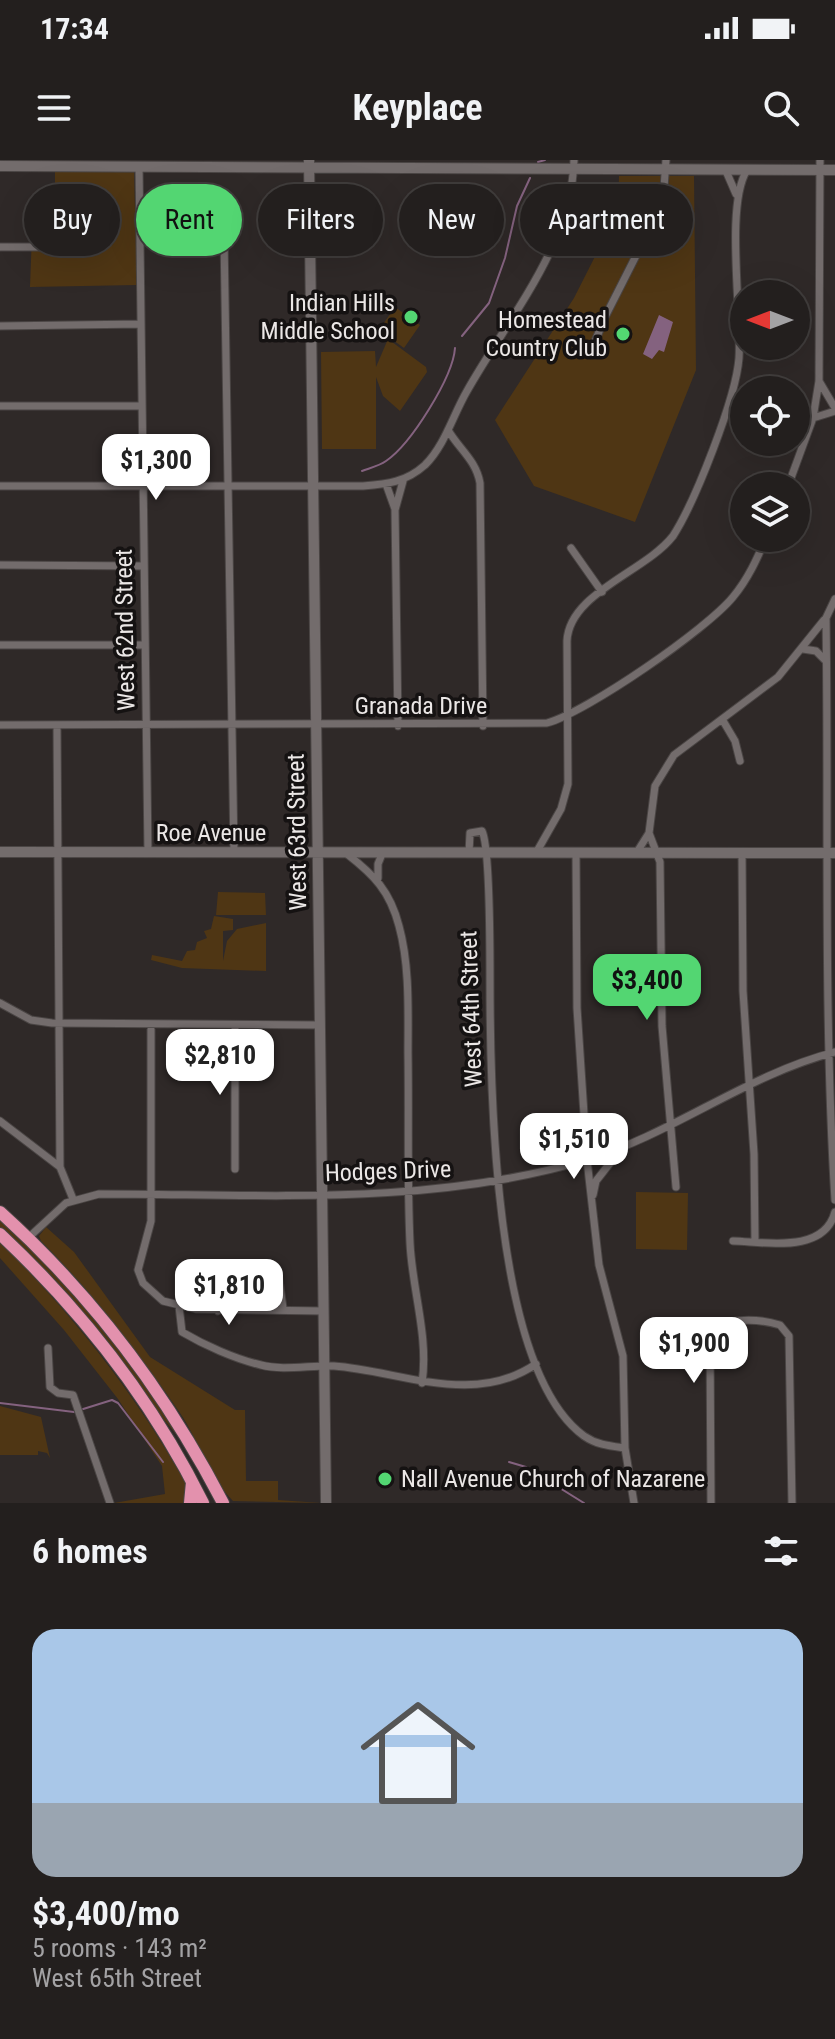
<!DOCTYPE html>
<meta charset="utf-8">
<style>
:root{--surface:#231f1e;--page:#2f2c2b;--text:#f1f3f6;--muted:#a3a2a4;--line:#403d3c;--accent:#53d672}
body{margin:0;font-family:"Roboto Condensed",sans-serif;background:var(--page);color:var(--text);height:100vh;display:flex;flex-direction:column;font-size:30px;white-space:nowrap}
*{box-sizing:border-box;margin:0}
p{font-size:26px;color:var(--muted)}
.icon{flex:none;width:44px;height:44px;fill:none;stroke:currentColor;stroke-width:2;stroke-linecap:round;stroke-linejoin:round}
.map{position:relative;height:1343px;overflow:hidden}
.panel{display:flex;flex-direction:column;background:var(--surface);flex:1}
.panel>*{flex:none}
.hud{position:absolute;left:24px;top:24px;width:788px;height:72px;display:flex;gap:16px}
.needle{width:52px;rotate:270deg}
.controls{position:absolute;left:730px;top:120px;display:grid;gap:16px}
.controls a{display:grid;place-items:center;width:80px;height:80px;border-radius:50%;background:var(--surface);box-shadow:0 8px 32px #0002,0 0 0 2px var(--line);font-size:40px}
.price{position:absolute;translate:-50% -68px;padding:0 18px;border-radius:16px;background:#fff;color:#222;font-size:26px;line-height:52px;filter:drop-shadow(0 2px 4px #0008)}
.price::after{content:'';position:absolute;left:50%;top:48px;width:24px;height:18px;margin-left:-12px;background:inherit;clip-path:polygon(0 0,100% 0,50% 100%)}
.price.current{background:var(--accent);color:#111}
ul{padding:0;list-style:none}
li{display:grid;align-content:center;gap:16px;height:424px;padding:0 32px}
li span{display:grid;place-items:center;height:248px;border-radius:24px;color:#555}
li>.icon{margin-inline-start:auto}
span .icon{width:144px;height:144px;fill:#fffc;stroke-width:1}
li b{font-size:34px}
h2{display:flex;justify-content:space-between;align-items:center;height:96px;padding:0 32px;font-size:34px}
.tag{padding:0 28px;border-radius:36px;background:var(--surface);box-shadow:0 8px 32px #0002,0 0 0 2px var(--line);font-size:28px;line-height:72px}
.tag.current{background:var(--accent);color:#111}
.status{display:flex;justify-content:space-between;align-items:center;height:56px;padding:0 40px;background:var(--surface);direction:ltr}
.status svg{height:22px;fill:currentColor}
header{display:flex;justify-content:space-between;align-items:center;height:104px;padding:0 32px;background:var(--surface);font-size:36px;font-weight:700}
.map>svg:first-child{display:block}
</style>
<div class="status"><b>17:34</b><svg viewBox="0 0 49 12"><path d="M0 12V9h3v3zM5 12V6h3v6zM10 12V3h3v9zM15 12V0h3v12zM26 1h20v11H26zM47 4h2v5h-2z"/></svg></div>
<header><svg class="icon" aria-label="menu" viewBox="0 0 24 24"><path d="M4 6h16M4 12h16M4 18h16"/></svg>Keyplace<svg class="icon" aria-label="search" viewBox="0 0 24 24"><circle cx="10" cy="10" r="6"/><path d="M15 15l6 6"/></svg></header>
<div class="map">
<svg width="835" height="1343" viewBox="0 0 835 1343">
<rect width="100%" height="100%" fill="#2f2928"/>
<path fill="#4f3614" d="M55,10L134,12L137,125L30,127L33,47H55Z
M619,16H694L696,210L635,362L534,326L495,260L574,138L618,51Z
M395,147L420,165L404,188L379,170Z
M388,179L426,207L427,212L400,251L383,236L376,217V289H322L321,192L375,191L376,207Z
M218,732L265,733L266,755H216Z
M214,756L233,759V770L223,771V801L227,781L237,769L266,763V811L182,808L151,800L152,795L182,801L187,791L195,790L197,782L207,778L204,771L211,769Z
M636,1032L688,1033L687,1090L636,1089Z
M0,1058L71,1128L137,1211L184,1284L31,1098L0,1068Z
M46,1067L74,1092L150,1197L235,1250H245L246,1321H278V1340L321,1343L233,1341C209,1317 199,1281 180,1253C138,1192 93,1133 41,1081L39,1076Z
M0,1082C73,1155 134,1232 185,1322V1343H114L165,1334L162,1306L118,1239L64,1170L0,1098Z
M0,1246L41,1257L50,1298L47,1293L38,1291V1295H0Z"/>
<path fill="#84627f" d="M64,44H73L74,55H86V77H72L71,85H49V72L56,73V69L59,81H63Z
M659,155L673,162L664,192L659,190L652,199L643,194Z"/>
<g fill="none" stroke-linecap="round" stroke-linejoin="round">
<path stroke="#84627f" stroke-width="2" d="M538,2L545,0
M462,176L489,143L505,98L517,46L530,18
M362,311C370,308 379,306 386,301C411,284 453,217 455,188
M0,1243L74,1252
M80,1250L112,1240L118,1243L163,1302
M509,1302L526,1307L584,1343"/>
<defs>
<path id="street" d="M139,6L148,693
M726,11L736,34
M224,76L234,693
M0,87H40
M0,166L141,164
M596,194L594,184L605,157L642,84L662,56L666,0
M819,221L835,248
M0,246H142
M813,258L835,251
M448,270C459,289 476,300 480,323L483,566
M386,324L395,349
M0,326H363C388,324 406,322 425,305C445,285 453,255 467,231C508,158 572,86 574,0
M788,326L813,258L819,221L820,0
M571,388L602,432
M0,405L144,406
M835,439L826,458C829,652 823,846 835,1040
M0,485H145
M803,489L816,491L825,500
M722,559L735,581L740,601
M0,565L547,563C587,552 707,469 733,437C748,419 757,399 766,378
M57,565L60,1007L73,1039
M398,566L395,350L403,321
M649,673L660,702L662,866L676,1027
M637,692L649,673L655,626L674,595L778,517L824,460
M469,693L470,673L482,671C490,687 490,797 490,822C490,929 493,1210 584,1276C597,1285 610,1286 625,1288
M536,693L561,649L568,624L567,481C569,433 645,412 673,376C695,342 736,238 739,198C742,152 725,45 747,10
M576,693L577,848L587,1000L599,1105L623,1196L625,1288L634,1343
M742,693L743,831L754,994L755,1082
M347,694C374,715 390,731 399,766C410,806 408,852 408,893C409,957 407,1020 410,1083C412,1129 429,1177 422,1223
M378,718V704L382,694
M0,843L31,860L52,863L320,865
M151,864V1061L138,1110L143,1123L163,1141L196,1149L324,1151
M0,961L60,1007
M235,1009V865
M593,1035L596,1021L621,989
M28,1078L66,1043L99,1034C261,1034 428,1047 586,1000C673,974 746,915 835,892
M733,1081C766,1082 824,1094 835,1052
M278,1113L283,1148
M208,1114L218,1151
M179,1146L182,1172C204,1185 235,1199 261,1205C283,1211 311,1205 334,1206C401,1211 473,1247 536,1204
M48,1188L50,1227L58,1233L73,1235L110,1343
M711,1343L710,1181C715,1154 760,1159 780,1165L789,1176L792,1343"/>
<path id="secondary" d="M309,0L326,1343
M0,6L835,10
M0,692L835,693"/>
<path id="highway" d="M0,1052C92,1135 166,1233 223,1343
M0,1074C82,1151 153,1242 203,1343
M190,1343L192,1322"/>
</defs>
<use href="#street" stroke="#4a4544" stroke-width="9"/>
<use href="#secondary" stroke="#4a4544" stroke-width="12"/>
<use href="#highway" stroke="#4a4544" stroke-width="14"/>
<use href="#street" stroke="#736c6c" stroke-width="7"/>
<use href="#secondary" stroke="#736c6c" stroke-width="10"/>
<use href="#highway" stroke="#e391ad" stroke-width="12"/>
</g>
<g fill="#53d672" stroke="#151212" stroke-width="3">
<circle cx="411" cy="157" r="8"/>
<circle cx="623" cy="174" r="8"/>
<circle cx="385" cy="1319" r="8"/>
</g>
<g text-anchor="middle" stroke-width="7" stroke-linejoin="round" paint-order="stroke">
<g font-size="24" fill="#ebe7e6" stroke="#151212" text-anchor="end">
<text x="395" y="151">Indian Hills<tspan x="395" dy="28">Middle School</tspan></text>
<text x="607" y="168">Homestead<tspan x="607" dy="28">Country Club</tspan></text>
<text x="401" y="1327" text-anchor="start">Nall Avenue Church of Nazarene</text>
</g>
<g font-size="24" fill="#ebe7e6" stroke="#151212">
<text transform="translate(125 470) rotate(-91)" y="8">West 62nd Street</text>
<text x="421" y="554">Granada Drive</text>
<text transform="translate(297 672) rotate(-91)" y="8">West 63rd Street</text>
<text x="211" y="681">Roe Avenue</text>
<text transform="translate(471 849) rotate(-92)" y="8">West 64th Street</text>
<text transform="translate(388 1011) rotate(-2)" y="8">Hodges Drive</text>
</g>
</g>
</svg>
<div class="controls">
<a><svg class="needle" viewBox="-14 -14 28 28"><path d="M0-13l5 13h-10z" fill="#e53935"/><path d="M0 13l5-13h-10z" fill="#a3a2a4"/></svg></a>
<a><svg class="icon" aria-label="locate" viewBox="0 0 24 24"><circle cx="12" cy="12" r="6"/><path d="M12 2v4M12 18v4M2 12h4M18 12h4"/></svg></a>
<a><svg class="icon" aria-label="layers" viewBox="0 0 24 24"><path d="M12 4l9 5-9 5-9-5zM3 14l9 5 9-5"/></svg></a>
</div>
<b class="price" style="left:156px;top:342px">$1,300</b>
<b class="price current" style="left:647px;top:862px">$3,400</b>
<b class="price" style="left:220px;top:937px">$2,810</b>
<b class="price" style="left:574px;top:1021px">$1,510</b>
<b class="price" style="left:229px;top:1167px">$1,810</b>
<b class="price" style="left:694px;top:1225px">$1,900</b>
<div class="hud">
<a class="tag">Buy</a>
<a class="tag current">Rent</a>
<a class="tag">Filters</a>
<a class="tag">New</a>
<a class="tag">Apartment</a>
</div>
</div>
<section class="panel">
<h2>6 homes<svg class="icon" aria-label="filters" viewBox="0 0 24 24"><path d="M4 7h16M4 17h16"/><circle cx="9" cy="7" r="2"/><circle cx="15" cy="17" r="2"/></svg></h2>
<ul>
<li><span style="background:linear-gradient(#a9c7e8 70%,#9aa5b1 0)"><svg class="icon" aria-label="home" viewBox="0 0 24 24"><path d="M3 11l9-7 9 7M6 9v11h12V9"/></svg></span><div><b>$3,400/mo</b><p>5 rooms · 143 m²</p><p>West 65th Street</p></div></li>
</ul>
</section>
